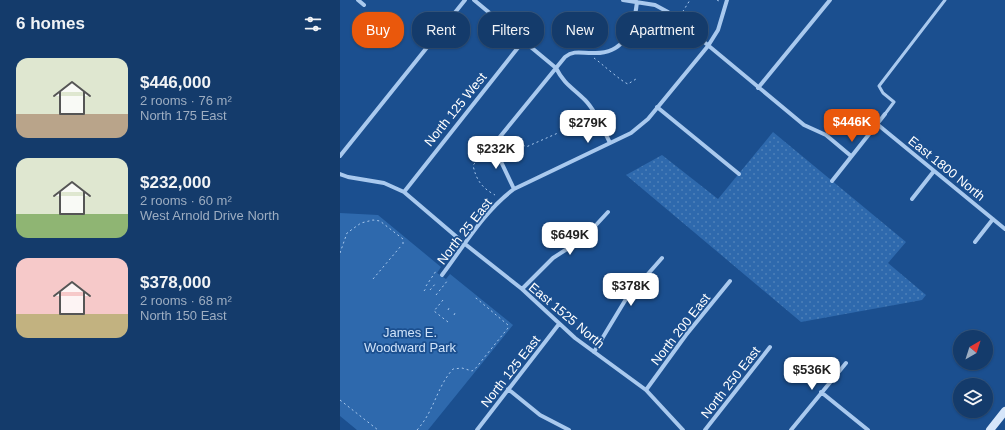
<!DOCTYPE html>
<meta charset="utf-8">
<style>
:root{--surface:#143b6b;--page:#1d4271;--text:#f1f3f6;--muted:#9dadc1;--line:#33557e;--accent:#ea580c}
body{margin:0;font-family:Arial,sans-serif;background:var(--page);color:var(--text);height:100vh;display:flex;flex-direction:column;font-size:15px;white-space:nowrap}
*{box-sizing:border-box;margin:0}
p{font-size:13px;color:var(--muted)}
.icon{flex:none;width:22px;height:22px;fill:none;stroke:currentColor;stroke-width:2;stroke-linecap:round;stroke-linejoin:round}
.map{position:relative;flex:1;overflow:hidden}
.side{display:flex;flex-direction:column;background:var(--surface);width:340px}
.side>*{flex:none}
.guide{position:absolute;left:12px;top:12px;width:380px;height:36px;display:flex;gap:8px}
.needle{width:26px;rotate:39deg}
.fabs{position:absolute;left:613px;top:330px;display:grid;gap:8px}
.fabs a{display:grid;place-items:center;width:40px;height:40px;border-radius:50%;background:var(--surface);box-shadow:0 1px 3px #0004,0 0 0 1px var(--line);font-size:20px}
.price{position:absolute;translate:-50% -34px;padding:0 9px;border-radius:8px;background:#fff;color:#222;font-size:13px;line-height:26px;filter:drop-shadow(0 1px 2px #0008)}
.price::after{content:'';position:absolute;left:50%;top:24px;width:12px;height:9px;margin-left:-6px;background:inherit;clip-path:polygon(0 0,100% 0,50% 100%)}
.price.selected{background:var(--accent);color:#fff}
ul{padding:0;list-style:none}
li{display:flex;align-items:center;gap:12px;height:100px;padding:0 16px}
li span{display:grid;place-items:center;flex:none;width:112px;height:80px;border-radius:12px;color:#555}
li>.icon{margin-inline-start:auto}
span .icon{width:48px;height:48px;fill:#fffc;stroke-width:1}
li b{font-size:17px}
h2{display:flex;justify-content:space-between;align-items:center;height:48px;padding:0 16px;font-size:17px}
.chip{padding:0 14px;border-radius:16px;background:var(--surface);box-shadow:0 1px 3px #0004,0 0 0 1px var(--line);font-size:14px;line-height:36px}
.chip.selected{background:var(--accent);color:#fff}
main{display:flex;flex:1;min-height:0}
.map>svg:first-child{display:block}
</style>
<main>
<section class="side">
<h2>6 homes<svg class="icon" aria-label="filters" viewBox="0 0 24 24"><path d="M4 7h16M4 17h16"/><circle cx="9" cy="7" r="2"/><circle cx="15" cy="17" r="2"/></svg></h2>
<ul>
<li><span style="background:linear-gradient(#dfe7d0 70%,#b9a48a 0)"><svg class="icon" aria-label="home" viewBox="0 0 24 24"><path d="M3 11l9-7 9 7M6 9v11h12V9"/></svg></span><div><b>$446,000</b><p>2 rooms · 76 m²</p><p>North 175 East</p></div></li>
<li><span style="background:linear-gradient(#dfe7d0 70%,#8fb573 0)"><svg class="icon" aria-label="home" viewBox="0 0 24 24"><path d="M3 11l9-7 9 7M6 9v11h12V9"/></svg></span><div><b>$232,000</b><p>2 rooms · 60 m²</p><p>West Arnold Drive North</p></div></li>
<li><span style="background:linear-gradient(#f6c9c9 70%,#c2b280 0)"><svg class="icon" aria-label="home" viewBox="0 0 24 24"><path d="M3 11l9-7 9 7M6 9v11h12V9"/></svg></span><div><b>$378,000</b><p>2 rooms · 68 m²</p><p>North 150 East</p></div></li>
</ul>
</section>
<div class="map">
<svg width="665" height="430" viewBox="0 0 665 430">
<defs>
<pattern id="grass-dots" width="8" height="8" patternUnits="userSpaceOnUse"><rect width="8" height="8" fill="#2e69ad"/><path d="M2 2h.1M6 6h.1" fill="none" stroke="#4d80b9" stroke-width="1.8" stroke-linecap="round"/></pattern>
</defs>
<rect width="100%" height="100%" fill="#1b4f8f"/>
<path fill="url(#grass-dots)" d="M433,132L566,242L548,263L586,295L582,300L461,322L286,175L322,155L378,199Z"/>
<path fill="#2e69ad" d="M0,213L38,215L101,267L97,273L106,279L110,274L173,325L88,430H17L0,416Z"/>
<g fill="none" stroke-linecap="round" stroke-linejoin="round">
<path stroke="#a9c9ee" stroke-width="1" stroke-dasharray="2 3" stroke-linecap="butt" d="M377,0L379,1
M340,16L350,0
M254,58C261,63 282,82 288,84L296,79
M161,146L177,140L186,147L218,133
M150,150L133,165C136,180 142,188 155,195
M0,253L7,233L21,223L33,220L40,221L63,239V244
M33,279L61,246
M86,286L96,271
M90,290L96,283
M84,291L87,287
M96,295L108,280
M103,300L94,311L108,322
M108,310L110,306
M114,315L116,311
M0,400L38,430
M77,430C95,410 96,388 113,369L122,368L132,371L135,369L168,328V325L136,298H133"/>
<path stroke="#a9c9ee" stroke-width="3" d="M545,114L554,102L543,93L539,86L605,0"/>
<path stroke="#a9c9ee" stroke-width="4" d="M18,0L24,5
M134,0L216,68C224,84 233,88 245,100C256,111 263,129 270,143
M283,0L315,5L328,12L464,125L486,135L511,156
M418,88L490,0
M317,107L399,174
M537,124L665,229
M0,156L125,0
M0,174L8,177L44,183L64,192L125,244L182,289L235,338L306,390L343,430
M492,181L545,114
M174,189L156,151L155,146L159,138L225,57C234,50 241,53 252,53C284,55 294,30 297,2
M64,192L184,40
M572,199L594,171
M635,242L653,219
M102,275C124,246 144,211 174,189L291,133L308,119L368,46L378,30L387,0
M182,289L213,258L244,238L268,212
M254,352L286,299L322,258
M168,389L200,415L229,430
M306,390L346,335L390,281
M481,392L528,430
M137,430L219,324
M365,430L430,347
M451,430L506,363"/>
<path stroke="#d6e6fa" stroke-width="8" d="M650,430L665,411"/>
</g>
<g text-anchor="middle" stroke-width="3.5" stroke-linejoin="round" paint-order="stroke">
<g font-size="13" fill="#fff" stroke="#1b4f8f">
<text transform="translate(115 109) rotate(-51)" y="5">North 125 West</text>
<text transform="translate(607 168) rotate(39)" y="5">East 1800 North</text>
<text transform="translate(124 231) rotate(-52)" y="5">North 25 East</text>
<text transform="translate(227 315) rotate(40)" y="5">East 1525 North</text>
<text transform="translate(340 329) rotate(-52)" y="5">North 200 East</text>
<text transform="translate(170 371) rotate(-52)" y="5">North 125 East</text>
<text transform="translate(390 382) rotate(-52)" y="5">North 250 East</text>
</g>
<g font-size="13" fill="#cfe3fa" stroke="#1b4f8f">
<text x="70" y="337">James E.<tspan x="70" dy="15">Woodward Park</tspan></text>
</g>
</g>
</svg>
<div class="fabs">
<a><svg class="needle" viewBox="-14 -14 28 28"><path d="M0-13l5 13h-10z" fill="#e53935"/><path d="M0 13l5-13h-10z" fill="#9dadc1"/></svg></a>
<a><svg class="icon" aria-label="layers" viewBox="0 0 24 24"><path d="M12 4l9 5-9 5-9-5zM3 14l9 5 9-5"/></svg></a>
</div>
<b class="price selected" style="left:512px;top:143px">$446K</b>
<b class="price" style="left:248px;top:144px">$279K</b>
<b class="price" style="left:156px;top:170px">$232K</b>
<b class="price" style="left:230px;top:256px">$649K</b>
<b class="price" style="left:291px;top:307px">$378K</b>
<b class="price" style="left:472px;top:391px">$536K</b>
<div class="guide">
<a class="chip selected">Buy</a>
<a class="chip">Rent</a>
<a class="chip">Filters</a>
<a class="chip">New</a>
<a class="chip">Apartment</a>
</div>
</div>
</main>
